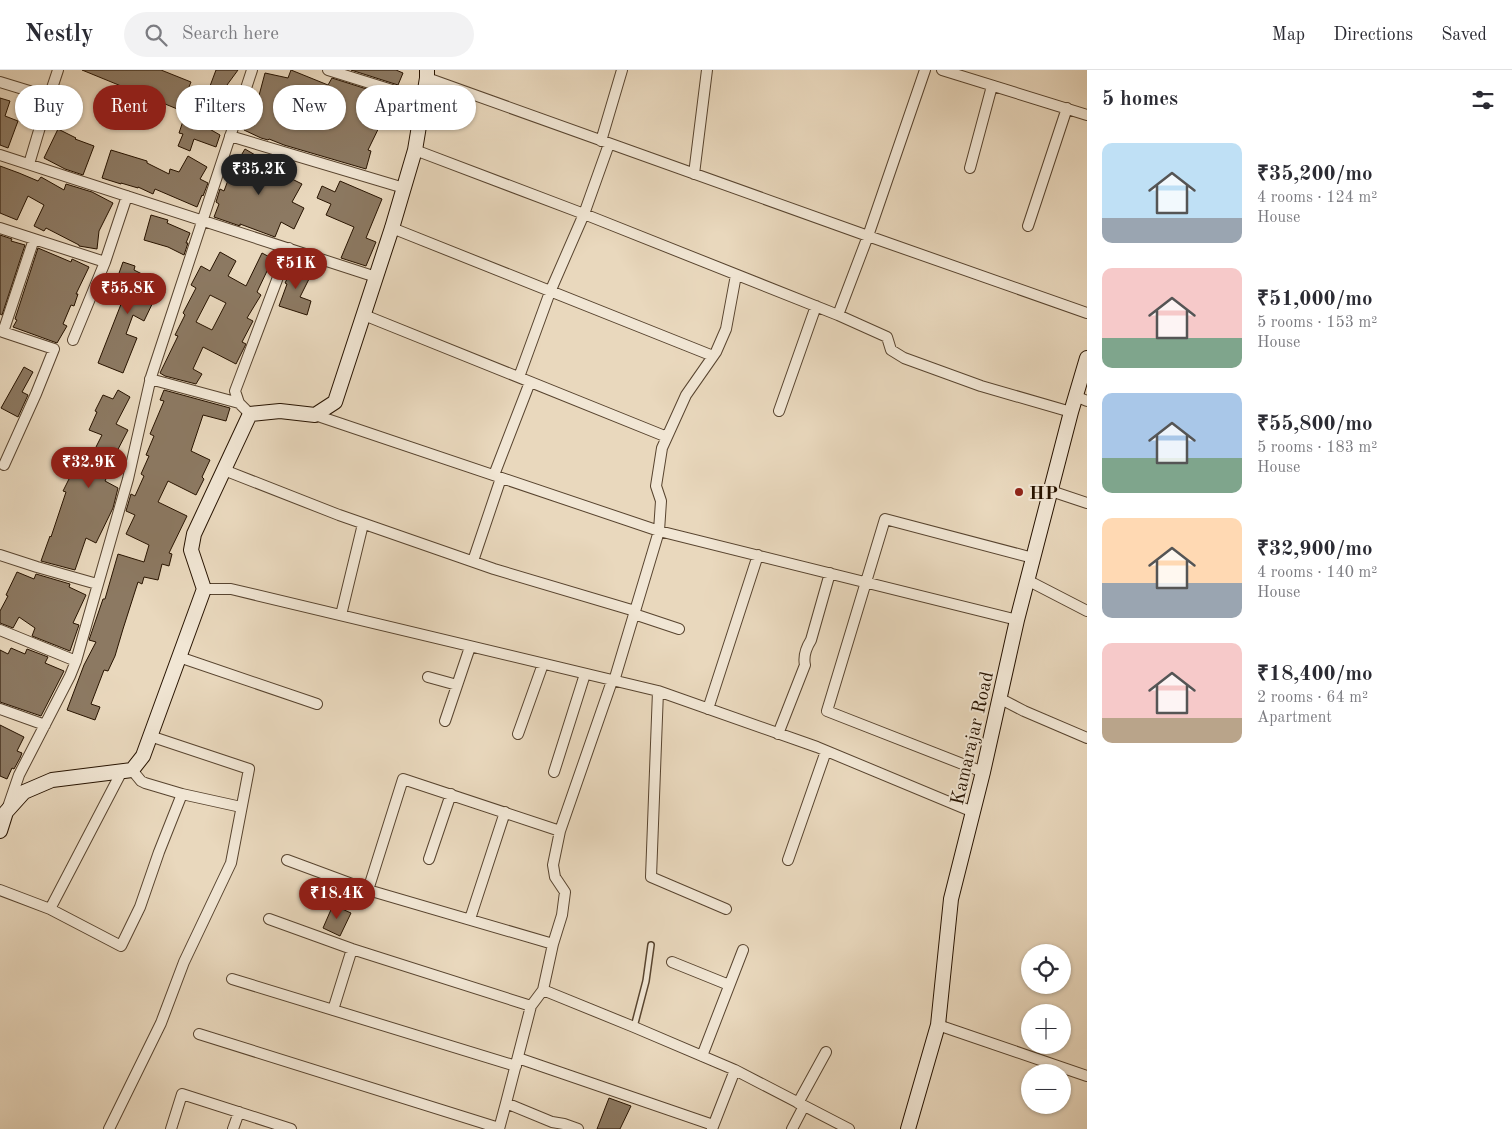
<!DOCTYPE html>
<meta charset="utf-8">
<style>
:root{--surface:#fff;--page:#f2f2f3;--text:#2b2b33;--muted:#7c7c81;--line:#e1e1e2;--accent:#8f2418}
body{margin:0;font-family:"Old Standard TT",serif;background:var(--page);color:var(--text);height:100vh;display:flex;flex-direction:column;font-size:19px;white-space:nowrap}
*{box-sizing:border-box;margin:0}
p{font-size:16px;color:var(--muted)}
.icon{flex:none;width:28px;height:28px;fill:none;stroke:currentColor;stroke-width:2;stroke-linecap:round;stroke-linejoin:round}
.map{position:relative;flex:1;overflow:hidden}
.drawer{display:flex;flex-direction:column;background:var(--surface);width:425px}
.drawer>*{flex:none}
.guide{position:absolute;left:15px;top:15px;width:475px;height:45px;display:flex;gap:10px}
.fabs{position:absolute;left:1021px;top:874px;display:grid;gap:10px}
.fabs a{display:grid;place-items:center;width:50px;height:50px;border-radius:50%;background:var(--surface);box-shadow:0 1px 4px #0004;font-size:25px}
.price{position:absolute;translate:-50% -42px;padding:0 11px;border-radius:18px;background:var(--accent);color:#fff;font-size:16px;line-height:32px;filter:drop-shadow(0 1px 2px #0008)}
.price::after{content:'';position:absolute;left:50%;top:30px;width:15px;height:11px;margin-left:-8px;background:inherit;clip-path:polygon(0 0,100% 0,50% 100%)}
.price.selected{background:#222;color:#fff}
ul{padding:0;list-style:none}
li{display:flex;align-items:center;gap:15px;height:125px;padding:0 15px}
li span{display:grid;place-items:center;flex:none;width:140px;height:100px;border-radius:10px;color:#555}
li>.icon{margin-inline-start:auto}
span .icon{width:60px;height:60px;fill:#fffc;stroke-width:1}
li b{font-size:21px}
h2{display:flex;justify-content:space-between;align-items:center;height:60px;padding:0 15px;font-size:21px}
.pill{padding:0 18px;border-radius:22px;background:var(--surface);box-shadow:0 1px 4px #0004;font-size:18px;line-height:45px}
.pill.selected{background:var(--accent);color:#fff}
header{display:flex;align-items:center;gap:30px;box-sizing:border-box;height:70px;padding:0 25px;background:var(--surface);border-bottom:1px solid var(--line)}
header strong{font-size:24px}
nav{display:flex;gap:28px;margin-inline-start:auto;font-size:18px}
.search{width:350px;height:45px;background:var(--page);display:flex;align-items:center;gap:12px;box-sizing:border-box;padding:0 18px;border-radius:28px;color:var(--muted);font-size:19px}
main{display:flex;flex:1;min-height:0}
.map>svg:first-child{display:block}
</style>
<header>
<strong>Nestly</strong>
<div class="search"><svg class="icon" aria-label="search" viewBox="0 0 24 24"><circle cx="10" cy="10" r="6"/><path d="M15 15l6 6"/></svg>Search here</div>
<nav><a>Map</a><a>Directions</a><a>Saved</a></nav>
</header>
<main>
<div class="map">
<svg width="1087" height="1059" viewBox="0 0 1087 1059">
<rect width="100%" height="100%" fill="#e9d8bd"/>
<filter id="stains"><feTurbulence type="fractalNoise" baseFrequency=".004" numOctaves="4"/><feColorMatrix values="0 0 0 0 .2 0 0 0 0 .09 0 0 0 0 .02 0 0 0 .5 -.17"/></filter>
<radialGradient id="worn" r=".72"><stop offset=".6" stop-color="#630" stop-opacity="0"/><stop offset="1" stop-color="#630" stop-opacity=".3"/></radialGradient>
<path fill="#8c7962" stroke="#271300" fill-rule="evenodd" d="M82,0H161L191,12L189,17L207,24L216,0H238L227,15L235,20L226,36L230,38L226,51L196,36L192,45Z
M291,0L328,15L332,8L392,27L390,30L410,35L406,51L385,45L368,80L371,81L366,99L284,75L269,69L268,70L261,68L244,60L257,33L265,3L288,8Z
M351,0H396L403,3L398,15Z
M0,28L10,31L5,46L18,51L8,78L0,75Z
M185,45L220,65L216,77L194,69L190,81L178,76L183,64L179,63Z
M58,59L76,68L75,69L94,76L83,105L65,99L44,88Z
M245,79L267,92L268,90L287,99L284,105L302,114L292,132L304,138L294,159L281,152L275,167L240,154V156L214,147L219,134L216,132L220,119L224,121L231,102Z
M111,80L147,91V93L169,104L170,99L179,102L188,86L207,97L200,109L208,113L203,126L202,125L197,137L155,119L153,124L138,117V118L121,113V114L102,108Z
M0,96L19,103L38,111L41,107L64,120L66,114L92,122L113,133L99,161L97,179L79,176V175L46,158L44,161L34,156L44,135L28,126L17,150L0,143Z
M340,111L382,129L366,168L376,172L366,196L341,188L354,157L326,145L331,134L317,128L322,116L335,122Z
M151,145L168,150L167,153L190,163L186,173H188L184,185L168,177L144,170Z
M0,165L12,169L11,171L25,175L2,245L0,244Z
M38,178L71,192L72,189L89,197L76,224H78L74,236L71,235L63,254L67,256L57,273L13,257L17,250L15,249Z
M220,182L236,191L228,206L246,216L262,183L277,191L273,202L268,199L257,222L261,225L247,248L253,251L242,272L246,274L236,294L203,277L193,299L202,304L196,314L165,306L160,303L178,266L175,265L185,245L183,243L196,218L191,215L201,196L210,201ZM210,225L226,233L212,260L196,252Z
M123,192L135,196L134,200L156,211L153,216L165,222L160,231L155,228L144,251L133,245L126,264L137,268L123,303L98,293L125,224L113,220Z
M294,194L312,203L300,227L311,231L307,245L279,236L287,214L285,213L287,209L285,208L289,197L292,198Z
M24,297L33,302L22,322L28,325L18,347L1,338Z
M118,320L130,327L116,354L128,360L114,387L116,388L105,411L118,418L113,438L96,473L86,468L75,500L41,491L50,466L51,467L66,422L63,421L83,381L92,385L102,365L89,360L97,342L95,341L103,325L113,329Z
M164,320L230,338L226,351L203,345L191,381L210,390L202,407L204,409L196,425L168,411L158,432L187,446L169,483L172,484L169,496L162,494L158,510L144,507L142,514L138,512L123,559L115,586L108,601L104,600L91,634L100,637L95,650L67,640L84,595L96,572L89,570L103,529H105L118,484L144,492L149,475L126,464L135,445L126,441L131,424L135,426L144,406L141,404L149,386L146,385L154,366L150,364L164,331L160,330Z
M17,502L34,509L36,504L70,514L69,517L86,525L73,553L79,555L70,581L32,566L35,558L19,547L13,558L0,553V541L8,526L6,525Z
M11,578L25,584L27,579L48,587L45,593L64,601L41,646L0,632V580L8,584Z
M0,655L24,667L17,681L22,683L20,688L14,699L12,698L7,709L0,706Z
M333,835L351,843L340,866L323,858Z
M609,1028L631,1036L620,1059H597Z"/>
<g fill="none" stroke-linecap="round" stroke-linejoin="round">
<defs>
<path id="lane" d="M634,957L646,911L651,875"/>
<path id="street" d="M328,0L424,30
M942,0L1087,45
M427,8L868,166L1087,243
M0,12L49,27L58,0
M230,66L404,118
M601,71L622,0
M415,80L584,144L838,245L868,166L925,0
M0,85L376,207
M29,94L49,27
M970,98L992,16
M694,104L707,0
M1028,156L1067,38
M0,158L105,192L73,270
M392,158L713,286
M105,192L127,126
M364,245L667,367
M838,245L887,267L891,280L904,288L981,316L1071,342
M519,307L550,222L584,144L609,74
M150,309L239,333
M1075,326L1087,331
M779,341L816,236
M250,344L239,333L235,321L289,178
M315,345L659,461L1017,550
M4,395L36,324L54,279L3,262L34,169
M224,400L339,445L494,499L635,541
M494,405L530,312
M1051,421L1087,433
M0,485L37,497L97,514
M473,491L501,408
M1027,510L1087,541
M204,519H231L658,621L817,677L973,742
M634,544L679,559
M341,545L363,454
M0,560L76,591
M179,587L317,634
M428,607L457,615
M614,611L659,461L661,431L656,416L662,378L686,325L716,282L726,259L736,205
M658,621L651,807L726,839
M999,628L1024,641L1087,668
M0,639L45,655
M708,639L758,485
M445,651L470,577
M518,664L543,594
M778,664L805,595C803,586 806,578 811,570L830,503
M132,700L141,711L145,713L182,724
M554,702L585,604
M983,702L827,641L885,449L1033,488
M8,737L19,705L70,606L76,591L128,409L151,307L252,0
M429,789L451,724
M287,790L368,820L553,874L543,920L531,936L506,1033
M788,790L826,681
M0,820L50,839L122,701
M368,820L403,709L560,761
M50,839L121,876L140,837L159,782L182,724L241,737
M269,849L352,879L531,936
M470,849L505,742
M553,874L562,845L565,822L555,807L553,795L560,761L612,611
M672,892L729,915
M232,909L516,996
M543,920L634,957L735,1000
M333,940L352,879
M938,955L1087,1006
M199,964L499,1058
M702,986L743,880
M518,988L713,1055
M798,1033L826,982
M109,1059L161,953L184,892L231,793L249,699L150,666
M171,1059L182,1024L291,1059
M233,1059L239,1042
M499,1059L506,1033L552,1052L564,1054L578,1059
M712,1059L735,1000L849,1059
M792,1059L804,1036"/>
<path id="secondary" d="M0,761L6,742L24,722L52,710L132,700L143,686L204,519L191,480L194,464L250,344L280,341L315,345L335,332L392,158L415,80L427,8V0
M908,1059L938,955L951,829L983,702L1017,550L1071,342L1087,288"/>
</defs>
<use href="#lane" stroke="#58442f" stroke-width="8"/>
<use href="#street" stroke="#58442f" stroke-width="12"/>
<use href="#secondary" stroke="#271300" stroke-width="16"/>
<use href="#lane" stroke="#f1e6d4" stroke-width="5"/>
<use href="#street" stroke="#f1e6d4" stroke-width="10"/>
<use href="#secondary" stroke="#f1e6d4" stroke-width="14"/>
</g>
<circle fill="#8f2418" stroke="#f1e6d4" stroke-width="2" cx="1019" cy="422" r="5"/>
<g text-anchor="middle" stroke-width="4" stroke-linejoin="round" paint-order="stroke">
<g font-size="19" font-weight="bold" fill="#271300" stroke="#f1e6d4" text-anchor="start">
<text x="1029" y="429">HP</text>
</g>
<g font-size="19" fill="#271300" stroke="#f1e6d4">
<text transform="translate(971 668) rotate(-77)" y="7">Kamarajar Road</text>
</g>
</g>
<rect width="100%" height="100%" filter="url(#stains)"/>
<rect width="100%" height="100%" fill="url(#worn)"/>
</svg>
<div class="fabs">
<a><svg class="icon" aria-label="locate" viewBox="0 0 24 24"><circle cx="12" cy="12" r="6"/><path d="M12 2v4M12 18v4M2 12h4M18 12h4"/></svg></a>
<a>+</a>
<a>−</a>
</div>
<b class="price selected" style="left:259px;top:126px">₹35.2K</b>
<b class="price" style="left:296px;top:220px">₹51K</b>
<b class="price" style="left:128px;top:245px">₹55.8K</b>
<b class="price" style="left:89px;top:419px">₹32.9K</b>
<b class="price" style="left:337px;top:850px">₹18.4K</b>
<div class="guide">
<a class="pill">Buy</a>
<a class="pill selected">Rent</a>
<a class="pill">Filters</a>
<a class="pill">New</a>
<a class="pill">Apartment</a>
</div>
</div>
<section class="drawer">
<h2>5 homes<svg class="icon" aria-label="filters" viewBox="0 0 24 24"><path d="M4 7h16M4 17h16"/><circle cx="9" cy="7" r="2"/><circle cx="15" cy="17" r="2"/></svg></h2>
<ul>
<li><span style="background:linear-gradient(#bfe0f5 75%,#9aa5b1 0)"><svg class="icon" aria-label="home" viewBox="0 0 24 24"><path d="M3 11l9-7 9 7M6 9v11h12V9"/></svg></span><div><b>₹35,200/mo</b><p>4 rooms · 124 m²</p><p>House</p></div></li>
<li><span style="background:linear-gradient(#f6c9c9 70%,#7fa58c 0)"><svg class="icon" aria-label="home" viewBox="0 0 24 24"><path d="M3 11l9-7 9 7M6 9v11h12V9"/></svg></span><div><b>₹51,000/mo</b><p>5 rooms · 153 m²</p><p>House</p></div></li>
<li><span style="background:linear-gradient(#a9c7e8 65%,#7fa58c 0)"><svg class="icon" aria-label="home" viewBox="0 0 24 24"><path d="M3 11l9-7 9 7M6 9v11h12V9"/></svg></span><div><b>₹55,800/mo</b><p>5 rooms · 183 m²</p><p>House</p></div></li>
<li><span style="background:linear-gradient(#ffd9b3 65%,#9aa5b1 0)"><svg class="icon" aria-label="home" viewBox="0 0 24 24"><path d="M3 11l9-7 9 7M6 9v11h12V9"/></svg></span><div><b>₹32,900/mo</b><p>4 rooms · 140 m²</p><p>House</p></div></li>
<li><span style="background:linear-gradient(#f6c9c9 75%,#b9a48a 0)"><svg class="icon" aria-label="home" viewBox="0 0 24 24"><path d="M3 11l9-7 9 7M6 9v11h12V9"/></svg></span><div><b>₹18,400/mo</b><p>2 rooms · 64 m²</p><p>Apartment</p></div></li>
</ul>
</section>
</main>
